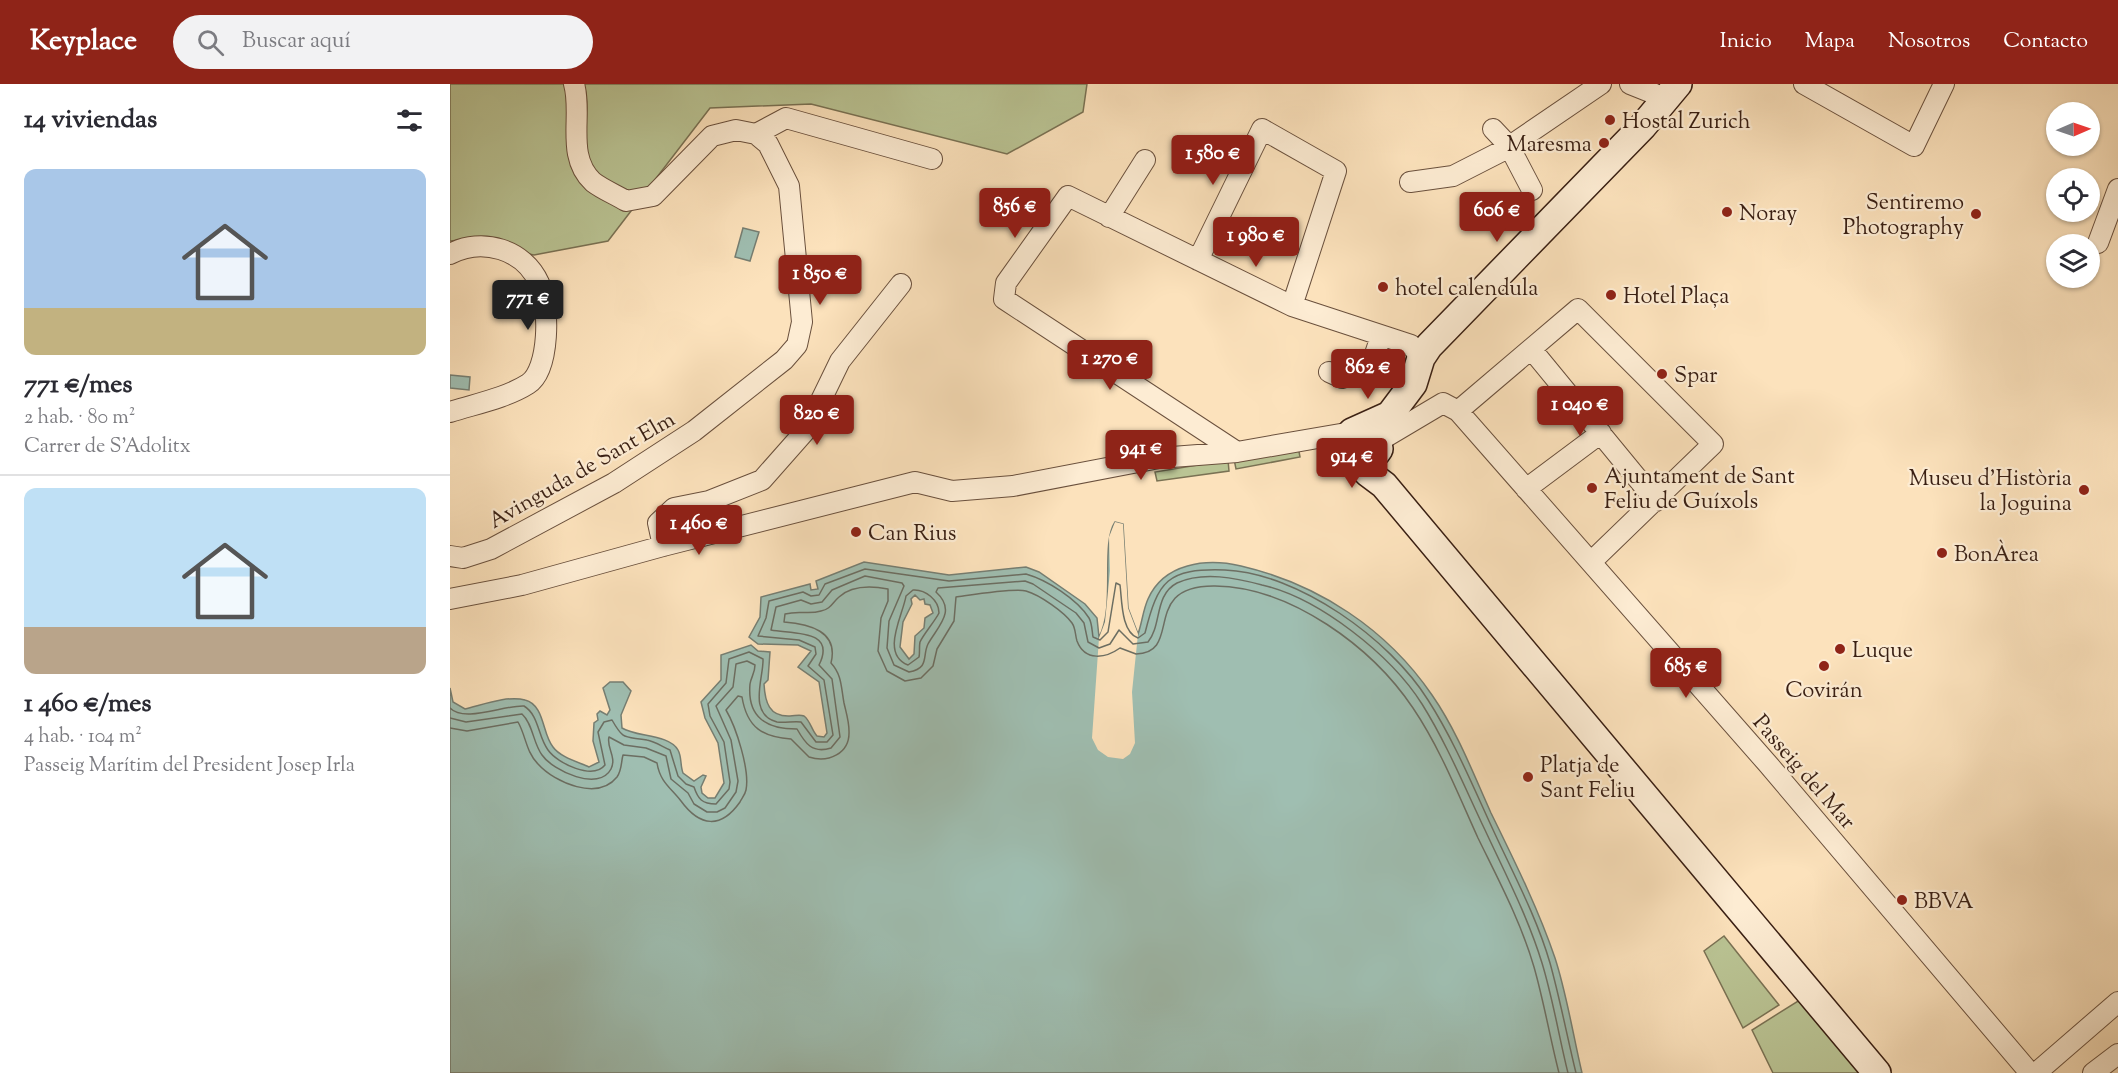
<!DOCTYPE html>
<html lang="es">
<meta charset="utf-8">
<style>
:root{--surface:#fff;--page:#f2f2f3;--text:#2b2b33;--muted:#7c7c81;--line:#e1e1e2;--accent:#8f2418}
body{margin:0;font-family:"Sorts Mill Goudy",serif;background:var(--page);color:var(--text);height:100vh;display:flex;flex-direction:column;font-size:22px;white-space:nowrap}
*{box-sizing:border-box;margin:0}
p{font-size:20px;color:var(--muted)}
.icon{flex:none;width:33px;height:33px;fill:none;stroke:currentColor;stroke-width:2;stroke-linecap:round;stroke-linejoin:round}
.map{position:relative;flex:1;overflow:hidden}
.drawer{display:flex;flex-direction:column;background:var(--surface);width:450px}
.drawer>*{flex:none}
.needle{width:39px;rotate:88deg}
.fabs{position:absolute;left:1596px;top:18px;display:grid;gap:12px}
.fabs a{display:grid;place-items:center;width:54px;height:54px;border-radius:50%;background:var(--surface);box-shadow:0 2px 4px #0004;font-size:30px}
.price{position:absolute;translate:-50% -51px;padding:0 14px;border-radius:6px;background:var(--accent);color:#fff;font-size:20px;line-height:39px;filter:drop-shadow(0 2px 3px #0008)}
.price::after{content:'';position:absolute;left:50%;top:36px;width:18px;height:14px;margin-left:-9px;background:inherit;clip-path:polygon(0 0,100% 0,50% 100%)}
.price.active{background:#222;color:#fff}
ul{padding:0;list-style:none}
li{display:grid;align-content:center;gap:12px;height:318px;padding:0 24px}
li+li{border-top:2px solid var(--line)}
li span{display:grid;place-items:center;height:186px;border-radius:12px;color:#555}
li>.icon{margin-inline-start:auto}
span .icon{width:108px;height:108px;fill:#fffc;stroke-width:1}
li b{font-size:26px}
h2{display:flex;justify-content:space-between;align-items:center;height:72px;padding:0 24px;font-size:26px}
header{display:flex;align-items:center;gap:36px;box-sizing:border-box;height:84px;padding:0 30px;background:var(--accent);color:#fff}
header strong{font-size:28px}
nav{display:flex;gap:33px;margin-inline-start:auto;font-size:21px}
.search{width:420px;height:54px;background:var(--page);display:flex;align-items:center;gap:15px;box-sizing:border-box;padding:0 21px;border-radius:33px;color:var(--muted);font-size:22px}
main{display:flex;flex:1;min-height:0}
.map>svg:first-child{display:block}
</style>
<header>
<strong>Keyplace</strong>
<div class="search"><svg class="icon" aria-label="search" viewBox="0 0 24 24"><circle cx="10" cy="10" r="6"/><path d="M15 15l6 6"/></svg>Buscar aquí</div>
<nav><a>Inicio</a><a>Mapa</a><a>Nosotros</a><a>Contacto</a></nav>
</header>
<main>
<section class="drawer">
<h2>14 viviendas<svg class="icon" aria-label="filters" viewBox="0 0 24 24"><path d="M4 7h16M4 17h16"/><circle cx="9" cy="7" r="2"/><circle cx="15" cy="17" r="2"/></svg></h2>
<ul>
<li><span style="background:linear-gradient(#a9c7e8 75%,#c2b280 0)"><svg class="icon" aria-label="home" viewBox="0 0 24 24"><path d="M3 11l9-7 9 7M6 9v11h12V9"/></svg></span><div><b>771 €/mes</b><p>2 hab. · 80 m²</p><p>Carrer de S'Adolitx</p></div></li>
<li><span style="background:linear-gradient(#bfe0f5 75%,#b9a48a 0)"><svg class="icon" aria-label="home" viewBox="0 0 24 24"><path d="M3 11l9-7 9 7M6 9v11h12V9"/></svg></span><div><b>1 460 €/mes</b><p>4 hab. · 104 m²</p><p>Passeig Marítim del President Josep Irla</p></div></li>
</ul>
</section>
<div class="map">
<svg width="1668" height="989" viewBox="0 0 1668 989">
<rect width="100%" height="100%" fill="#fce2bc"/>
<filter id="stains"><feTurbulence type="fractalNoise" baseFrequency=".00333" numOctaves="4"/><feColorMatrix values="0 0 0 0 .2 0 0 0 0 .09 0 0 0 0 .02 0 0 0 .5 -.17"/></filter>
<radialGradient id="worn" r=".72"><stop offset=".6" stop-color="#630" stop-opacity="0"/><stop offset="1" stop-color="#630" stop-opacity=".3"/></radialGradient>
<path fill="#bac494" stroke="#7a7254" stroke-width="1.5" d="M0,0H637L633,28L557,70L361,20L260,24L158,157L84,171L11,156L0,157Z
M848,362L850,373L786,385L784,375Z
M778,376L779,387L707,397L705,388Z
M1274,852L1329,921L1293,944L1254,867Z
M1353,914L1417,989H1323L1302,946Z"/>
<path fill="#9fbeb1" stroke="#767e72" stroke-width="1.5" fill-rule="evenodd" d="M293,144L309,148L300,177L285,173Z
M0,291L20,293L19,306L0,304Z
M665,438L673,440L678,524L688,550C692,539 693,526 698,515C714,479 756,474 791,482C868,500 937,545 982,611C1007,647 1023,689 1041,729C1064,776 1088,824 1105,874C1117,911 1123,951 1132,989H0V604L3,618L15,625C32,621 58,611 75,616C95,621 92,650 103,663C110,673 128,678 139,683L149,678L143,657L144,639L148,636L147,630L150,627L157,631L160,626L153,604L160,598H173L181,607L171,631L172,644C186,653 219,650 228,666C232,673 230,681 233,689L244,697L253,691L256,692L251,703L252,709L258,714H265L274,699L268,659L255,634L251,618L271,596V571L301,561L308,567L320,568L318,596L314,600C315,618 319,633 340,632C345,632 349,630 354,632C360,636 362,647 367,652L374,653L377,649L369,598L348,583L361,567L348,561L308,560L299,553L310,533L311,513L360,500L361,506L368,505L366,497L414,478L499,491L576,483L589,488L635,520L647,534L649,553C666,522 650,461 665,438ZM465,511L470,516L474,515L475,520L480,521L483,529L475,534L474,544L465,552L464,570L459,575L450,563L453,538L462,520L461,515Z"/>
<path fill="#fce2bc" d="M665,438L673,440L678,524L688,550L682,608L685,659L680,670L673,675L658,673L648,666L642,654L649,554L655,538L660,487L659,453Z"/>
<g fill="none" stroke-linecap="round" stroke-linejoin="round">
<path stroke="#6c6e62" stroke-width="1.5" d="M463,506C475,505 489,516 489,529C485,537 473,551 470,558C469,562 470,569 469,573L458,581C430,570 453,531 456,512Z
M0,624C14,639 54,621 74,622C89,631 88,653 98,666C108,680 143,696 155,681L148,648L154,638L162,636C174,657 174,652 197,656C204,657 213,663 220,666L228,692L236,700L244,703C248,715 252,720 266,720L279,705L280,698L274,658L260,632L258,620L276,599L279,575L299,568L313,575C314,593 297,630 327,638C335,639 344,637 351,638L366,658H377L383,651L374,596L358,582L366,570L365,563L349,556L308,552L316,534L319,517L353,508L361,512L369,511L375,500L415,485L499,497L576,490C597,496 627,515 639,534C642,539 642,547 643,553L650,556L658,548L666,499L670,501C672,516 671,548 688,554L695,549C708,497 717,484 775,486C848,489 940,555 978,616C1005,658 1024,705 1045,750C1064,791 1087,834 1100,879C1110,915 1117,952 1126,989
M0,634L16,638L72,630C83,640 83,659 92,671C103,687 149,708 161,685C167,673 156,663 159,653L174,661L196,664L216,672L221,695L238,709L244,720L257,728H267L275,724L286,708L288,697L281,656L266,622L283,603L286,580L297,577L305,581C305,589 301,593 300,600C297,634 317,645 347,645C355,659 362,670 381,664L390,653L382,595L369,581C387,545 342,550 321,546L326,523L351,516L361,520L372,518L382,506L415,492L452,499L454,502L439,537L437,564L444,581L459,588C480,584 472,572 478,560C488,542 507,527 486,508L488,504L575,497L583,500L626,529L634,539L638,558L649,564L660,560L669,546L683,560L698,558C712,541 704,511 727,499C753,487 786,494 812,501C869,514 941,571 972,620C997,660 1015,704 1035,746C1055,789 1078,833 1092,879C1103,915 1109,953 1118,989
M0,644L17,647L68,638C76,652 76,668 88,680C105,699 148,717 167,693C172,686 171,678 173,671L194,673L207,679C210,698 221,704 231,717C250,743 271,745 290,718C292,714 295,711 296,706C300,686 286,643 276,626L288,612L292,613C297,644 313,653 341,655L359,673C378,679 400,670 399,647C399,637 396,628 394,619C391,603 392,591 381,579C389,547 359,540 334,538L335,530C350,526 358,531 371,527C381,525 382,519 389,513C402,501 422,502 438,505V517L431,534L428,567L437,587L455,597L471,594L483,582L487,565L504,537L506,513C521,511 564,504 576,507C590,511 614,528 622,539C626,545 625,551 627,557C635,578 656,574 670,564L686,570C734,569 689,501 765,502C841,503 922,563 963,624C990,664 1008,710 1028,754C1048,795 1071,838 1084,883C1094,918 1100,954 1109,989"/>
<defs>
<path id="street" d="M1180,0L1210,12
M1354,0L1464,62L1494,0
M1043,45L1059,62L1082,106
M306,50L336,34L482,75
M960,98L1003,92L1054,66L1151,0
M659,133L695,76
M1648,159L1668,105
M0,170C32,153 74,165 89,199C100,221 100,286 78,300C56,314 25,320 0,328
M748,176L812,45L886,87L842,222
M1082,266L1206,417
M879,288L892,294L920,285L931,252
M1008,327L1128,225L1263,360L1141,478
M929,357L993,319L1008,327L1317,679L1580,989
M787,368L554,215L556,199L618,112L842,222L961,261L971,274
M1076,405L1151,349
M213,462L208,439L224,424L259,417L312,396L357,345L390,277L451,200
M0,472L13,474L41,465L164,399L244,347L334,276L347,261L352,238L339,102L318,60L306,50L286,46L262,52L203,112L176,117C166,111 152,105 143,98C115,72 133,31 124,0
M0,515L72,501L213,462L465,398L502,407L563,402L709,374L787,368L902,348
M1586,989L1668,918
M1643,989L1668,970"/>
<path id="secondary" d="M942,330L902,348L897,360L901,371L918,389L934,401L1427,989
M930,344L963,300L971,274L979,262L1193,42L1228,0
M903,373C914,379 923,375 929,365L926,349L914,343"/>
</defs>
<use href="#street" stroke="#6a503d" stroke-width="22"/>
<use href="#secondary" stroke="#391f13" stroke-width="30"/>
<use href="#street" stroke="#fdecd3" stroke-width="20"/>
<use href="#secondary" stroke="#fdecd3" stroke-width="27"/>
</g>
<g fill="#8f2418" stroke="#fdecd3" stroke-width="2">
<circle cx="1160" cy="36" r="6"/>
<circle cx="1154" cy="59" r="6"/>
<circle cx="1277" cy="128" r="6"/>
<circle cx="1526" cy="130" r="6"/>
<circle cx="933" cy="203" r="6"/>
<circle cx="1161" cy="211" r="6"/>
<circle cx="1212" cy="290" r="6"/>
<circle cx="1142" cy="404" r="6"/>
<circle cx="1634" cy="406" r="6"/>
<circle cx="406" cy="448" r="6"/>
<circle cx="1492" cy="469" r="6"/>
<circle cx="1390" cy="565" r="6"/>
<circle cx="1374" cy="582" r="6"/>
<circle cx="1078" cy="693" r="6"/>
<circle cx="1452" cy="816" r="6"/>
</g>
<g text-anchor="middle" stroke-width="4.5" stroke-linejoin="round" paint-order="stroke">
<g font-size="22" fill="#391f13" stroke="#fdecd3" text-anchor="start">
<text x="1172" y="44">Hostal Zurich</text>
<text x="1142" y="67" text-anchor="end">Maresma</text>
<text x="1514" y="125" text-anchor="end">Sentiremo<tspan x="1514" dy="25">Photography</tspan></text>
<text x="1289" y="136">Noray</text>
<text x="945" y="211">hotel calendula</text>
<text x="1173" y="219">Hotel Plaça</text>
<text x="1224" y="298">Spar</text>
<text x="1154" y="399">Ajuntament de Sant<tspan x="1154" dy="25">Feliu de Guíxols</tspan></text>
<text x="1622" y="401" text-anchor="end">Museu d'Història<tspan x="1622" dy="25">la Joguina</tspan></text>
<text x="418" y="456">Can Rius</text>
<text x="1504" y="477">BonÀrea</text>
<text x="1402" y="573">Luque</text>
<text x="1374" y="613" text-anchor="middle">Covirán</text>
<text x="1090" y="688">Platja de<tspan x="1090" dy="25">Sant Feliu</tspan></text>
<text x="1464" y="824">BBVA</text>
</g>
<g font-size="22" fill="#391f13" stroke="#fdecd3">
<text transform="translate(131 385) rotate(-30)" y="8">Avinguda de Sant Elm</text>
<text transform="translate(1355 687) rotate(49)" y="8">Passeig del Mar</text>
</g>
</g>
<rect width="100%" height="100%" filter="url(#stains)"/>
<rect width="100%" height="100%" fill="url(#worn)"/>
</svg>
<div class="fabs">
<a><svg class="needle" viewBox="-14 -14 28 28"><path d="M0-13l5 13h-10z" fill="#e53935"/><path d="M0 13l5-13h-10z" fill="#7c7c81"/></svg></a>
<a><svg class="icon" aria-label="locate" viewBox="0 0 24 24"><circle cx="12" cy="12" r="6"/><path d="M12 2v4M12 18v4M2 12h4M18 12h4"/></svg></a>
<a><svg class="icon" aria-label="layers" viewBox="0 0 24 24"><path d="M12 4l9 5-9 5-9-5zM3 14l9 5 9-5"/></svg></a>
</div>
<b class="price" style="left:763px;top:102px">1 580 €</b>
<b class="price" style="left:565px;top:155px">856 €</b>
<b class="price" style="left:1047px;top:159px">606 €</b>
<b class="price" style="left:806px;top:184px">1 980 €</b>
<b class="price" style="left:370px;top:222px">1 850 €</b>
<b class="price active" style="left:78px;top:247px">771 €</b>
<b class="price" style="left:660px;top:307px">1 270 €</b>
<b class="price" style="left:918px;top:316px">862 €</b>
<b class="price" style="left:1130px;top:353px">1 040 €</b>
<b class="price" style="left:367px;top:362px">820 €</b>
<b class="price" style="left:691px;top:397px">941 €</b>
<b class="price" style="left:902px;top:405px">914 €</b>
<b class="price" style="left:249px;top:472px">1 460 €</b>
<b class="price" style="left:1236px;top:615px">685 €</b>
</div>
</main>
